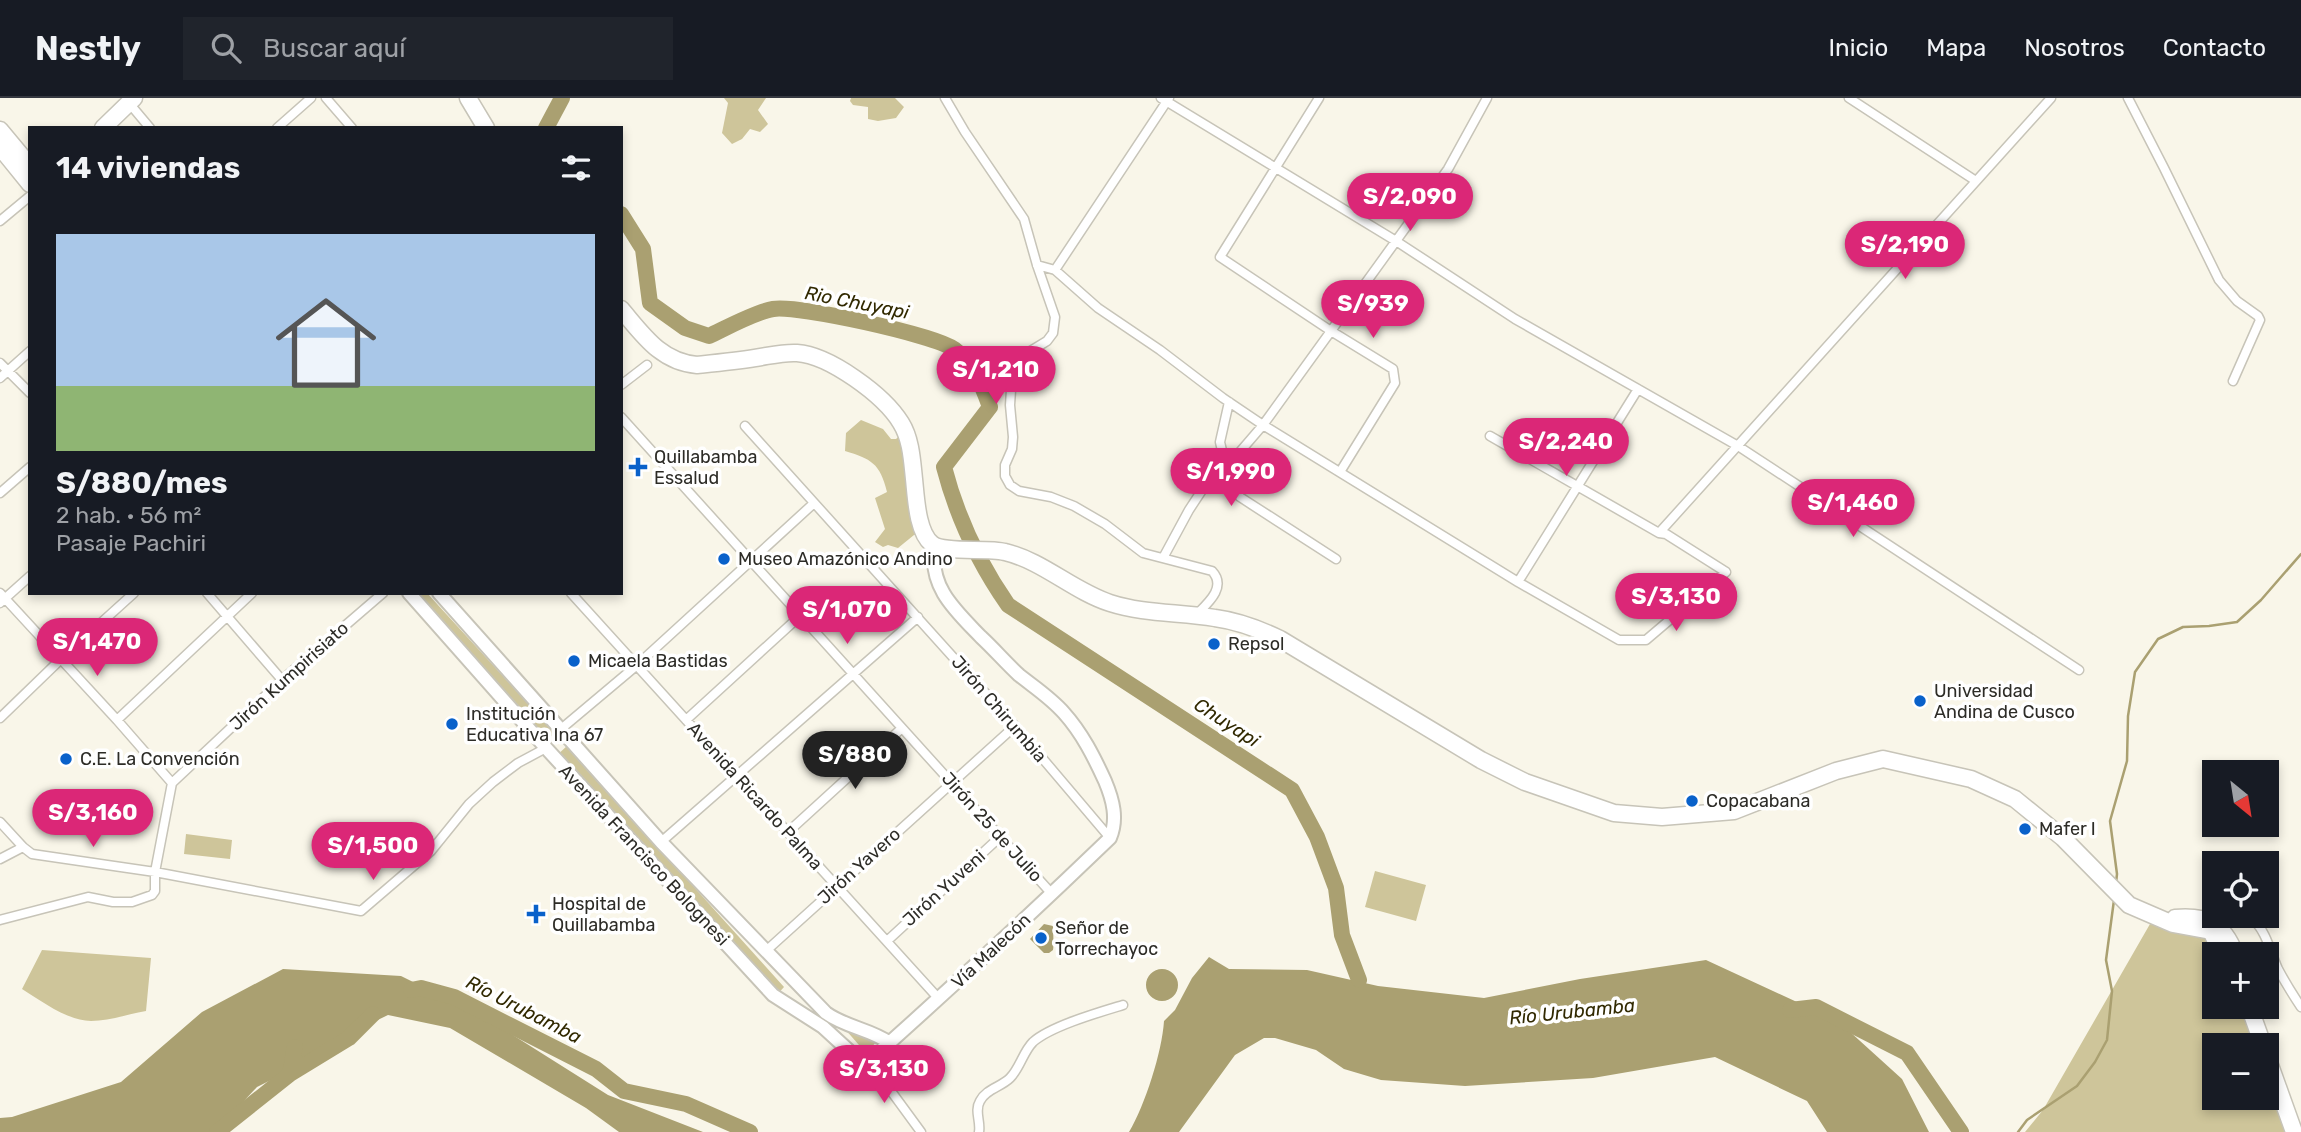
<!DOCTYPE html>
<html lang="es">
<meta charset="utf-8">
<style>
:root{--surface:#171b24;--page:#20242c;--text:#f1f3f6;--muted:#9ea1a6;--line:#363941;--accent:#db2777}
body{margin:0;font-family:Rubik,sans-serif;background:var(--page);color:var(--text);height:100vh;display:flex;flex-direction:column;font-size:26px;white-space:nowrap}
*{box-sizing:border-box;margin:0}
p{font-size:23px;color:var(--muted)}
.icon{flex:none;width:38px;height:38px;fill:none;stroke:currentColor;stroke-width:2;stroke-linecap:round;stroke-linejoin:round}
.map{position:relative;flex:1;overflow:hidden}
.panel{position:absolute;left:28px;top:28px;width:595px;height:469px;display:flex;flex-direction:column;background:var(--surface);border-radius:0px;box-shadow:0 4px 10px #0003}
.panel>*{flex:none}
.needle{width:46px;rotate:150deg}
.tools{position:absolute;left:2202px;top:662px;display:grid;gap:14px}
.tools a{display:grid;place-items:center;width:77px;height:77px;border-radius:0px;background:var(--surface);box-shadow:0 4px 10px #0003;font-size:35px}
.price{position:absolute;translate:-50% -60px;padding:0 16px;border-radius:24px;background:var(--accent);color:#fff;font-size:23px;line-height:46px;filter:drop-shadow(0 2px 4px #0008)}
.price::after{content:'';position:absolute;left:50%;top:42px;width:21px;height:16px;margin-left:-10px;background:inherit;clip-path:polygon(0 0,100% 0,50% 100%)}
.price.selected{background:#222;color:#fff}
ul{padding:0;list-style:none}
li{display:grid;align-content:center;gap:14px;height:371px;padding:0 28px}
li+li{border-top:2px solid var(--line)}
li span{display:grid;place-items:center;height:217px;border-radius:0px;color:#555}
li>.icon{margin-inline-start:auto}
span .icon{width:126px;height:126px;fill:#fffc;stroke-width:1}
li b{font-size:30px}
h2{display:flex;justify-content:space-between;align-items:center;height:84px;padding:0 28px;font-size:30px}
header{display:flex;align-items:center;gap:42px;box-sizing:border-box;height:98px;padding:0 35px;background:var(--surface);border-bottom:2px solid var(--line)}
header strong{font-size:33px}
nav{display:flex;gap:38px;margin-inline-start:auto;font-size:24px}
.search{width:490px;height:63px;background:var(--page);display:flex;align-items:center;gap:18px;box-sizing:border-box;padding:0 24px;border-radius:0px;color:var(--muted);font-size:26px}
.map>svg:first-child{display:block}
</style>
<header>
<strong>Nestly</strong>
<div class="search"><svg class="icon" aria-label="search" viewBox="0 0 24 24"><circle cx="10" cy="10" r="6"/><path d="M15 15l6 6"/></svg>Buscar aquí</div>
<nav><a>Inicio</a><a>Mapa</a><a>Nosotros</a><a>Contacto</a></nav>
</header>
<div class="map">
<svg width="2301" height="1034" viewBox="0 0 2301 1034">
<rect width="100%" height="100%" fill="#f9f6e9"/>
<path fill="#cec59a" d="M724,0H766L758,12L768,26L760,34L750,31L742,41L732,46L722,35L728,5Z
M851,0H895L904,9L896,20L878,23L868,21V9L853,7L850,3Z
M861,322L883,331L891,341H896L903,334L923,435L914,437L898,450L888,447L883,449L875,444L885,431L875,400L887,394C880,365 871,361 845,353L846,335Z
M408,495H427L555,635L545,644Z
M567,648L784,889L775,899L556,658Z
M186,736L232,742L230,761L184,756Z
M1375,773L1426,787L1416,823L1365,809Z
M2150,826L2211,836L2214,856V908H2240L2256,947H2214V999H2266V972L2288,1034H2025L2043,1012Z
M42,852L151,860L146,913C128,916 109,923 91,923C66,922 43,904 22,891Z
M844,930L879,941L866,955Z"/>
<path fill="#aaa071" d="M1044,826L1053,828C1053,831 1054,848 1053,852L1049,855H1044L1030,841Z
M1209,859L1229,871L1307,872L1378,888L1484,900L1580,881L1706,862L1838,923L1902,981L1929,1034H1827L1807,1003L1715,959L1593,980L1465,988L1381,982L1344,971L1316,952L1275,940H1264L1235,957L1179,1034H1129C1145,1007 1162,954 1164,923L1175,912L1192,880Z
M283,871L401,878L486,920L608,997L703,1034H619L586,1010L450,930L388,917L322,949L279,978L257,989L215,1034H0V1020L12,1019L121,984L202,914Z
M1146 887a16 16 0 1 1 32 0a16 16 0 1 1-32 0Z"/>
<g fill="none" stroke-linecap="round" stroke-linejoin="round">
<path stroke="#aaa071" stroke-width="2.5" d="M2116,785L2117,776L2110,723L2127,663L2128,618L2135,574L2158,541L2183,529L2209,528L2237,524L2261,502L2301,456
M2018,1034L2027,1022L2077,988L2095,964L2107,942L2112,893L2106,862L2114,802"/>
<path stroke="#aaa071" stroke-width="16" d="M546,30L562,0
M621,116L643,151L650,205L685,230L709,238C726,230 755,214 773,211C798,207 934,237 954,251C974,266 982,287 990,309L944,369C957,419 978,464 1008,507L1292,692L1317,739L1336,790L1342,837L1359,882
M411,892L421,890L454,899L596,971L624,993L686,1006L750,1034
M1790,912L1816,909L1907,955L1961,1034
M290,976L349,940L373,916
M217,1034L290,976L295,949"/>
<defs>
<path id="street" d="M326,0L352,30
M945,0L965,34L1024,121L1037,167L1055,219L1053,235L1047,243L1024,257L1016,268L1012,277L1010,307L1013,339L1012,351L1005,367V378L1010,387L1019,393L1051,399L1074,408L1105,426L1143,455L1212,473C1227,489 1208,505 1196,517
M1161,0L1396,143L1515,221L1738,348L2079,572
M1319,0L1220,159L1331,233L1393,271L1395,285L1340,374
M1849,0L1976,83
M2128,0L2164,70L2219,182L2237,203L2258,218L2260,222L2233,283
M129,5L150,30
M277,30L311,0
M0,123L30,98
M1037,167L1055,172L1098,210L1160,252L1223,300L1263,327L1518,484L1619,542H1646L1726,474L1666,436L1659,435
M1055,172L1169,0
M0,265L30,295
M0,280L30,253
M621,287L647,267
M1229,304L1220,344L1226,370L1240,399L1336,461
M621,319L1052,796
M745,328L1015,628L1110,740
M1490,338L1659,435L2051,0
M0,395L30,369
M1163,460L1189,412L1210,380L1226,370L1263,327L1448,71L1487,0
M1518,484L1638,291
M0,495L117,622L172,685
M207,495L282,582
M571,495L939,901
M0,505L30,478
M0,620L60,562L134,495
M117,622L252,495
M686,622L801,517
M561,631L636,568L813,406
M0,724L23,749L32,756L155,774L361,813L431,753L469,706L493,684L518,665L546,650
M788,734L902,630
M661,744L918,519
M0,761L23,749
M0,822L88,799L113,804H132L152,797L155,793V774L172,685L282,582L383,495
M2218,828C2226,820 2243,813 2253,822C2266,832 2271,856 2278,871C2285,884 2293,897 2301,909
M887,843L1001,738
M767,852L1015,628
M869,963L921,1034
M979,1034C981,1023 974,1013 980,1003C986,991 1001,989 1010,980C1020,970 1023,954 1033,944C1051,928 1100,914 1123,907"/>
<path id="primary" d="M409,495L546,650L773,897L823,929L859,962L869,963C951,890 1031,816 1110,740C1118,721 1113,702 1105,683C1094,659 1082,635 1064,615C1051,600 1034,589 1019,577C1006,565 994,551 981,539C956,513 928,489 935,449
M439,495L661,744L826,915C845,929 870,931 890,945"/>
<path id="highway" d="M468,0L486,30
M103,30L134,0
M0,32L30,68
M0,49L30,86
M621,211C643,237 661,264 697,267C716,265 736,263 755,260C769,258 783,254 797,255C829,257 884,297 901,325C911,341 912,362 914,381C916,399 917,434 932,446C944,456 987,449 1005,454C1043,463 1073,493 1110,505C1144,516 1180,514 1215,520C1238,523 1259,531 1280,541L1481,662L1525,684L1614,715L1662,719L1734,713L1836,673L1883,661L1971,681L2015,701L2063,740L2129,807L2173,826L2211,833L2222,856
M2175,820C2207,817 2224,826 2235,856
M2249,908L2263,947
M2266,956L2294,1034"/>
</defs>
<use href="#street" stroke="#c7c4b8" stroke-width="11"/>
<use href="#primary" stroke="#c7c4b8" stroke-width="16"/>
<use href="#highway" stroke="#c7c4b8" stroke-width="19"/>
<use href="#street" stroke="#fff" stroke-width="8"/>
<use href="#primary" stroke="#fff" stroke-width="12"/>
<use href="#highway" stroke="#fff" stroke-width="16"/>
</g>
<g fill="#0961ca" stroke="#fff" stroke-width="2.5">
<path d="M634.5 358.5h7v7h7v7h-7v7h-7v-7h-7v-7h7z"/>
<circle cx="724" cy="461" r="7"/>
<circle cx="1214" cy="546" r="7"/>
<circle cx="574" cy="563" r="7"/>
<circle cx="1920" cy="603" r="7"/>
<circle cx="452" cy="626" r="7"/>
<circle cx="66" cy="661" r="7"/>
<circle cx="1692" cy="703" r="7"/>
<circle cx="2025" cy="731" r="7"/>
<path d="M532.5 805.5h7v7h7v7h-7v7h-7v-7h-7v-7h7z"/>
<circle cx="1041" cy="840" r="7"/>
</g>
<g text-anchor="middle" stroke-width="7" stroke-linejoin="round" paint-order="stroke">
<g font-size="18" fill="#2d2c27" stroke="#fff" text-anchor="start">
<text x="654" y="365">Quillabamba<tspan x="654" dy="21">Essalud</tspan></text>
<text x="738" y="467">Museo Amazónico Andino</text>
<text x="1228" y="552">Repsol</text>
<text x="588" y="569">Micaela Bastidas</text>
<text x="1934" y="599">Universidad<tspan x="1934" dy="21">Andina de Cusco</tspan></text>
<text x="466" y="622">Institución<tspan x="466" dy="21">Educativa Ina 67</tspan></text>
<text x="80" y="667">C.E. La Convención</text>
<text x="1706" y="709">Copacabana</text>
<text x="2039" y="737">Mafer I</text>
<text x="552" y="812">Hospital de<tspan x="552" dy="21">Quillabamba</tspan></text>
<text x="1055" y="836">Señor de<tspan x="1055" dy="21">Torrechayoc</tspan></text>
</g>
<g font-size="18" fill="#2d2c27" stroke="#fff">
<text transform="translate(289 578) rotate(-42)" y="6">Jirón Kumpirisiato</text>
<text transform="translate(999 611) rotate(49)" y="6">Jirón Chirumbia</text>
<text transform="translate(755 698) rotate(48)" y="6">Avenida Ricardo Palma</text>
<text transform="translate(992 729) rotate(48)" y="6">Jirón 25 de Julio</text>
<text transform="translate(644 757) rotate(47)" y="6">Avenida Francisco Bolognesi</text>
<text transform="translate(859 768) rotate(-42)" y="6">Jirón Yavero</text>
<text transform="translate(944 790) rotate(-42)" y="6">Jirón Yuveni</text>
<text transform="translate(991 853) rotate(-43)" y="6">Vía Malecón</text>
</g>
<g font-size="19" font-style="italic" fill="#312901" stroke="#fff">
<text transform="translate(857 204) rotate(11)" y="7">Rio Chuyapi</text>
<text transform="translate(1227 624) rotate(33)" y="7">Chuyapi</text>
<text transform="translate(524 911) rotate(27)" y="7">Río Urubamba</text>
<text transform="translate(1572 913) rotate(-6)" y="7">Río Urubamba</text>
</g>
</g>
</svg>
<div class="tools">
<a><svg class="needle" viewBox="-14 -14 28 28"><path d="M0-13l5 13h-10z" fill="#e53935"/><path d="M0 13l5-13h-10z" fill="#9ea1a6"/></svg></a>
<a><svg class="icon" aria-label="locate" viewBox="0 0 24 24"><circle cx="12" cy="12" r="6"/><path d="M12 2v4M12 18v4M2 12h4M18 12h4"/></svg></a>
<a>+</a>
<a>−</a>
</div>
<b class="price" style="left:1410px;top:135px">S/2,090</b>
<b class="price" style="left:1905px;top:183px">S/2,190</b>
<b class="price" style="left:1373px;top:242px">S/939</b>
<b class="price" style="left:996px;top:308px">S/1,210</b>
<b class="price" style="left:1566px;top:380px">S/2,240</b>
<b class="price" style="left:1231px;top:410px">S/1,990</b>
<b class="price" style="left:1853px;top:441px">S/1,460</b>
<b class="price" style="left:1676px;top:535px">S/3,130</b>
<b class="price" style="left:847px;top:548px">S/1,070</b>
<b class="price" style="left:97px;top:580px">S/1,470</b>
<b class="price selected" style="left:855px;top:693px">S/880</b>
<b class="price" style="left:93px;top:751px">S/3,160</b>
<b class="price" style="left:373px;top:784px">S/1,500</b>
<b class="price" style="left:884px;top:1007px">S/3,130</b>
<section class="panel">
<h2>14 viviendas<svg class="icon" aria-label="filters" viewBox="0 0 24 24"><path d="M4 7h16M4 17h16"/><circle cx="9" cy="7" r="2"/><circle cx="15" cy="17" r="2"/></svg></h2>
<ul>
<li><span style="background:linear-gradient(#a9c7e8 70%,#8fb573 0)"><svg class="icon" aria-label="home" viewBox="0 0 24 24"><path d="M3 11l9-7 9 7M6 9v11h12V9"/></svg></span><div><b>S/880/mes</b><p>2 hab. · 56 m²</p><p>Pasaje Pachiri</p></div></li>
</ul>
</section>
</div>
